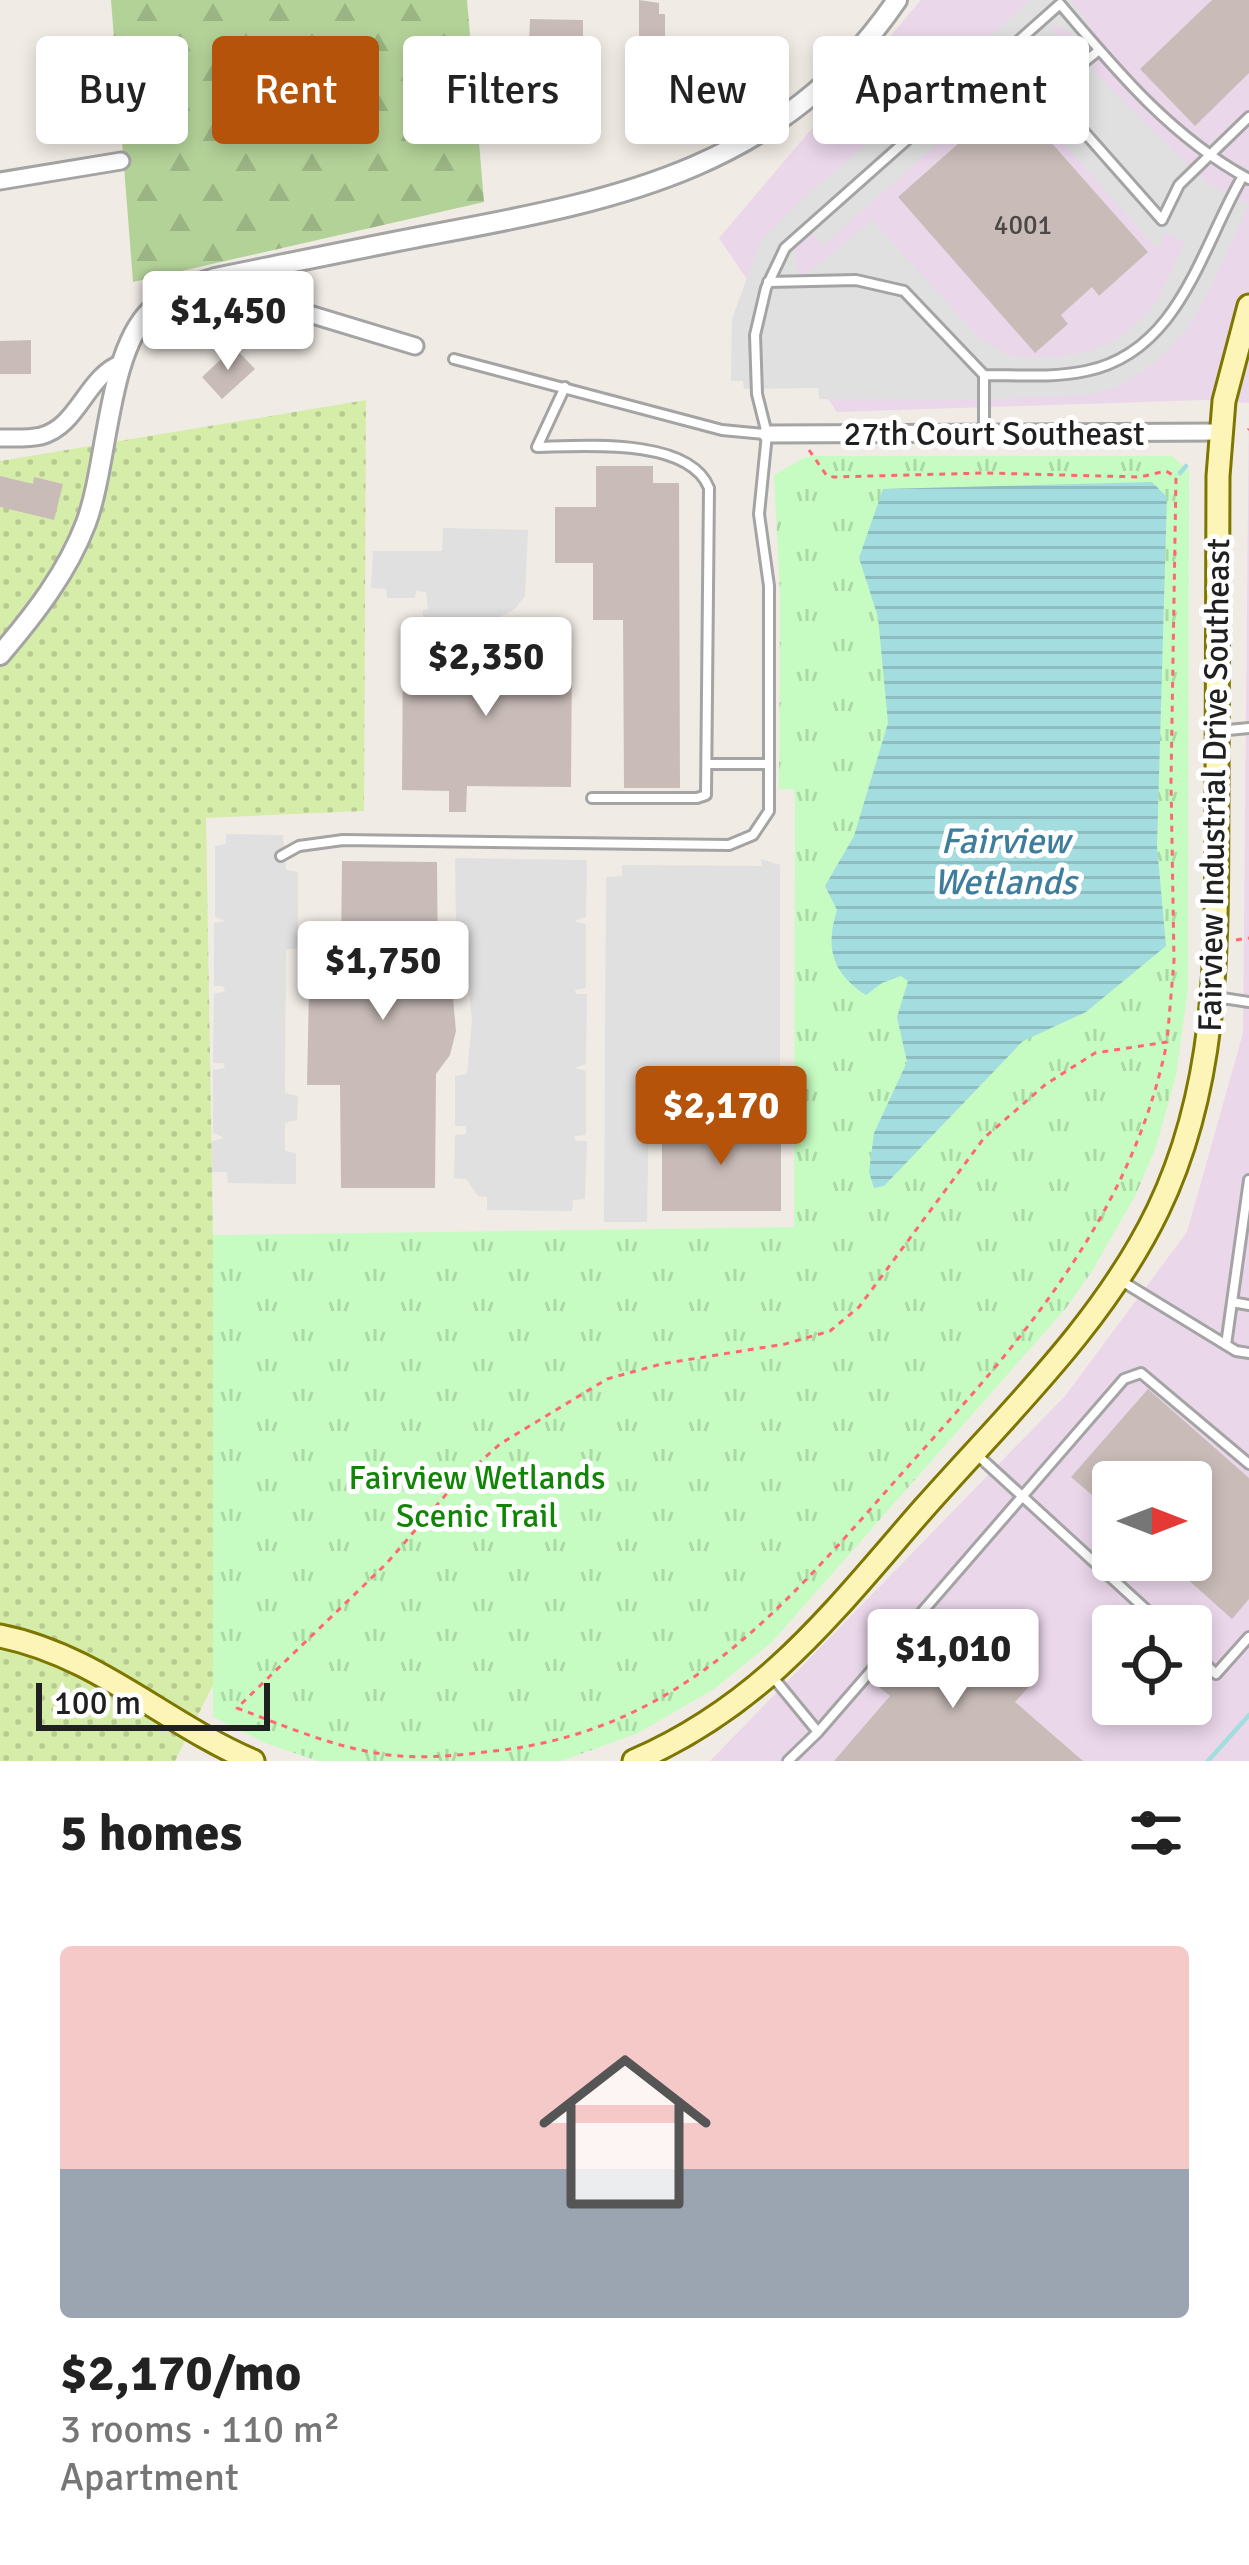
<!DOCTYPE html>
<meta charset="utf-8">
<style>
:root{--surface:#fff;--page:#f2f2f2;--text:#222;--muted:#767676;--accent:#b45309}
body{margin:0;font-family:Signika,sans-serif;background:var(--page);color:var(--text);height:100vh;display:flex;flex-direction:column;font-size:45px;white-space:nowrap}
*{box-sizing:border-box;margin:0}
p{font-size:39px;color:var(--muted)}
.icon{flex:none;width:66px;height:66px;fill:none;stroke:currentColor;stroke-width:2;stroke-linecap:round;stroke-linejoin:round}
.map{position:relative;height:1761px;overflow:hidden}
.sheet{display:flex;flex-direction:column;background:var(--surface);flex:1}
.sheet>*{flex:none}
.guide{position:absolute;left:36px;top:36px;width:1179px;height:108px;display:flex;gap:24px}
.needle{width:78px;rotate:90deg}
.fabs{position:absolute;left:1092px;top:1461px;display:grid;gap:24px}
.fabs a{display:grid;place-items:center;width:120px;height:120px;border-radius:12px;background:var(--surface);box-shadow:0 6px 18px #0003;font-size:60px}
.scale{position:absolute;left:36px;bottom:30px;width:234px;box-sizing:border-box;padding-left:12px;border:6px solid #202020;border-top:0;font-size:33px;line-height:42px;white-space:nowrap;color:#202020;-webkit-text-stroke:9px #fff;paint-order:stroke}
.price{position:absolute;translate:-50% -102px;padding:0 27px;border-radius:12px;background:#fff;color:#222;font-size:39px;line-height:78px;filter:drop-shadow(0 3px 6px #0008)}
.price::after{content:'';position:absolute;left:50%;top:72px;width:36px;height:27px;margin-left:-18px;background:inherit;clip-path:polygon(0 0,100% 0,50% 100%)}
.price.on{background:var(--accent);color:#fff}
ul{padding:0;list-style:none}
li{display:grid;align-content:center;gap:24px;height:636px;padding:0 60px}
li span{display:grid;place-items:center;height:372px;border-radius:12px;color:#555}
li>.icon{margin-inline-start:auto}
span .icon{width:216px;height:216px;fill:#fffc;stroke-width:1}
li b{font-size:51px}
h2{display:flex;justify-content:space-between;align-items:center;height:144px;padding:0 60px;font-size:51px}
.chip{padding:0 42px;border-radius:12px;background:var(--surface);box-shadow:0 6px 18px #0003;font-size:42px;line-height:108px}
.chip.on{background:var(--accent);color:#fff}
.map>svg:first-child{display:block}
</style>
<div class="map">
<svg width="1249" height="1761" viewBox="0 0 1249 1761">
<defs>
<pattern id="grass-dots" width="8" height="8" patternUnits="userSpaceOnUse" patternTransform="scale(3)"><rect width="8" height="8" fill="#d6eda9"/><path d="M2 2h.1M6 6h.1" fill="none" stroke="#b7cb91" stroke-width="1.8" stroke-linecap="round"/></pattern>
<pattern id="forest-firs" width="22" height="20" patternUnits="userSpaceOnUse" patternTransform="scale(3)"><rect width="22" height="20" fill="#b3d298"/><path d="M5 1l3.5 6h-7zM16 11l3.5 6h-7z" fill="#9ab483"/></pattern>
<pattern id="park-tufts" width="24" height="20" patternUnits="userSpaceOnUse" patternTransform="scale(3)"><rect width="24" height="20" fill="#c6fcc1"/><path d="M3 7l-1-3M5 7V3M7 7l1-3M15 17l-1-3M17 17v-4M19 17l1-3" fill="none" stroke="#aad8a6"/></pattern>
<pattern id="water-rules" width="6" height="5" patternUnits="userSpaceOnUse" patternTransform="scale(3)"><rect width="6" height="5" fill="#a4dde0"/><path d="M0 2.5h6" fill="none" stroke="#8dbdc0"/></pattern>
</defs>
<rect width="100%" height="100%" fill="#f1ebe5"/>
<path fill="#ead7ea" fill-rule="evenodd" d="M921,0H1249V1761H710L1065,1396L1187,1232L1243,1033L1249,403L1203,400L837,412L719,238ZM1113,1482H1191V1560H1113ZM1113,1626H1191V1704H1113Z"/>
<path fill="url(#grass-dots)" d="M366,400L364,811L206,818L213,1235V1685L175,1761H0V461Z"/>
<path fill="url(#forest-firs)" d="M111,0H467L484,202L133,282Z"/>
<path fill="url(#park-tufts)" d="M815,456H1172L1189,471L1188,989L1176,1075L1156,1147L1135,1196L1092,1271L1066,1308L809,1600L772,1642L714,1689L638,1733L561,1761H318L265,1743L213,1717V1235L794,1227L795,801L794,789H779L780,592L774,475L805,457Z"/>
<path fill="#e0e0e0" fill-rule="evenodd" d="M1031,0H1070L1086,18L1093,36L1095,73L1206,182L1249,204L1210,290L1187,329L1156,362L1120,386L1089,395L967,400L819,399L818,388L744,389L743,381H731L732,319L760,242L796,205ZM1052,25L1070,32L1084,52L1075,55L1068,47L1029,82L1041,95V118L1154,246L1161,249L1163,232L1185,242L1157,302L1136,324L1114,341L1087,352L1056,357L1010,356L980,339L872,220L804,276L798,275L795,247L810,232L823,246L1058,36Z
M443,528L528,530L525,596L515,609L489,622L488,644H423V610L428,609L426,592L416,591L415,598H387L386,589L371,588L373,551H442Z
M226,834L283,835L286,870L298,872V948L286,950L285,1093L298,1096L297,1120L285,1123V1151L296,1153V1184L228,1183L227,1172H212V1141L224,1138L213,1133V1070L225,1068L223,1063H213L214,994L225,991L223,986H214V923L225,921L215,917V846L226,844Z
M455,858L587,860L586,917L574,921L586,924V988L575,990L576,994H587L586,1064L574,1068L586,1071V1135L574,1136L576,1141H587L585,1199L573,1200L572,1211L487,1210V1197L478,1196L466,1179L454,1178L455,1135L466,1134V1126H455V1076L467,1074L472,1020L467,975L455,974L456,929H465L468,925L456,923Z
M761,859L780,865V1107L649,1106L647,1222H604L606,877L622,876V865L762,866Z"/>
<path fill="url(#water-rules)" d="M1152,482L1167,497L1157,846L1166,946L1086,1012L1023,1041L884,1186L874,1188L869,1172L874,1133L907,1062L897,1017L908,981L901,976L882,983L866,995C832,973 825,948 837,910L825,886L854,836L888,723L878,617L859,558L883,489Z"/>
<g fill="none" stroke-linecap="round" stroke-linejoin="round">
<path stroke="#a4dde0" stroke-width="4.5" d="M1180,473L1186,466
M1208,1761L1249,1715"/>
</g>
<path fill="#c9bcb8" d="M639,0L659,3V14H665V48H639Z
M1212,0H1249V73L1195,126L1140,69Z
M530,19L583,20V39L565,38V46L529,45Z
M1011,97L1148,252L1099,296L1092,287L1061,315L1068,324L1035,353L898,197Z
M31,340V374H0V341Z
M234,347L255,369L222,399L202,377Z
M596,466H653V483H679L680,788H624L623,620H593V563H555V507H596Z
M0,476L33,484L34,477L63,484L54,520L0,507Z
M403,647L572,649L571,787L467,786L466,812H449V791L402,790Z
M342,861L437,862L438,977L453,998L456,1031L450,1055L436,1074L435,1188H341L340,1085H307L310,942L341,943Z
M662,1123L706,1124V1130H737L738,1124H781V1211H662Z
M1148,1389L1249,1478V1599L1232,1619L1166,1560H1191V1482H1113V1513L1071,1477Z
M922,1627L963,1663L984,1639L1033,1682L1015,1702L1083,1761H834L890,1696L874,1683Z"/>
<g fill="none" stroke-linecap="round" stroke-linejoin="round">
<defs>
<path id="service" d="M1098,51L1048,91L1162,220L1179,185L1249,117
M768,282L856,280L904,291L984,375V432
M454,359L722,430L765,434
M984,375C1018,375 1053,378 1086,371C1180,352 1201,247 1243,176
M565,387L537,447C582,446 689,437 709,488L706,795L697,798H592
M1218,731L1249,728
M709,764H769
M281,856L299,846L343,840L729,845L753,835L769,811V586L759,514L767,434L757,394L755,335L766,288L785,248L1060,4C1115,69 1172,138 1249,179
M1216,997L1249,1002
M1120,1280L1236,1351L1249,1353
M1232,1302L1249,1305
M1226,1345L1249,1180
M975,1453L1164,1626
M1191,1651L1216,1674L1249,1637
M772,1676L818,1732L1124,1379L1141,1373L1249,1464
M788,1761L818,1732"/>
<path id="minor" d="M0,181L121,161
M231,275L236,288L250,296L415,346
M767,434L1221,432
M0,438C13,438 28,439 41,436C79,426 86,376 122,363"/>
<path id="tertiary" d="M0,655C34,615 67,573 86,523C108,464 107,354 150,311C168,293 192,286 215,278C290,263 365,247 440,233C623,199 784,166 897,0"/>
<path id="secondary" d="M0,1636C96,1655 166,1724 253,1761
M634,1761C765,1704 833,1612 924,1508C1007,1414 1103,1324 1158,1210C1222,1077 1216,936 1217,793C1217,687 1218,581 1218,476L1224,401L1249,306"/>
</defs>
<use href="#service" stroke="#a4a4a4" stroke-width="14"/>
<use href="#minor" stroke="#a4a4a4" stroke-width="21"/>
<use href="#tertiary" stroke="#a4a4a4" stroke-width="24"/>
<use href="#secondary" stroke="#7d7600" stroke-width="27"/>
<path stroke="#ff6871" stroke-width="3" stroke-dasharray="6 6" stroke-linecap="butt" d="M1248,430L1249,429
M809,450L827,476L834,477L985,473L1140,477L1166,471L1176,477L1171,782L1174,961L1167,1042L1095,1053L1046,1084L984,1138L859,1307L830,1331L785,1344L661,1364L607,1379L500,1444L455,1484L387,1563L237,1708C282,1725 328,1745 376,1753C415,1760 454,1756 494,1751C698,1729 801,1585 928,1444C1035,1326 1135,1202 1167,1042
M1236,940L1249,938"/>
<use href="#service" stroke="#fff" stroke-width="8"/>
<use href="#minor" stroke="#fff" stroke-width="15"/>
<use href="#tertiary" stroke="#fff" stroke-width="18"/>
<use href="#secondary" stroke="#fdf5b7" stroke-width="21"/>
</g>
<g text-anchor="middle" stroke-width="10" stroke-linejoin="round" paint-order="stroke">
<g font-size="27" fill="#4a4746">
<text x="1023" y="234">4001</text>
</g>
<g font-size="33" fill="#202020" stroke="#fff">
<text x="994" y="445">27th Court Southeast</text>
<text transform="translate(1213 785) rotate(-89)" y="12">Fairview Industrial Drive Southeast</text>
</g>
<g font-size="33" fill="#108506" stroke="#fff">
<text x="477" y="1489">Fairview Wetlands<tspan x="477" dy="38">Scenic Trail</tspan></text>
</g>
<g font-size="36" font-style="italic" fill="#3e7d9c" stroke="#fff">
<text x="1005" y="853">Fairview<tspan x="1005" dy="41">Wetlands</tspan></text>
</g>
</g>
</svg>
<div class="fabs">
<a><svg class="needle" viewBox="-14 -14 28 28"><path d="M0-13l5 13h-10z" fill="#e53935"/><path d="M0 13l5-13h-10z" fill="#767676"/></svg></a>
<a><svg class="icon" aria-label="locate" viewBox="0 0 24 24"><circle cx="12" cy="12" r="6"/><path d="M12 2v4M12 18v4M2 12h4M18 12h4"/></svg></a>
</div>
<div class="scale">100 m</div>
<b class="price" style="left:228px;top:373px">$1,450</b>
<b class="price" style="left:486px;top:719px">$2,350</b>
<b class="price" style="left:383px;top:1023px">$1,750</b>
<b class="price on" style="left:721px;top:1168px">$2,170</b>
<b class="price" style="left:953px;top:1711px">$1,010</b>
<div class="guide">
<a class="chip">Buy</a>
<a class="chip on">Rent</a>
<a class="chip">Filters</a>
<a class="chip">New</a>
<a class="chip">Apartment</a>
</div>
</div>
<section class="sheet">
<h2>5 homes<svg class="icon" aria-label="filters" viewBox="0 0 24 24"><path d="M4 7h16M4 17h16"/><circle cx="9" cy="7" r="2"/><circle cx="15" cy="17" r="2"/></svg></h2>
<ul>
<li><span style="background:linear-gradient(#f6c9c9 60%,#9aa5b1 0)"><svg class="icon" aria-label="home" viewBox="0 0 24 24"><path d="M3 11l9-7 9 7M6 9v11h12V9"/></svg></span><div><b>$2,170/mo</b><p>3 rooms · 110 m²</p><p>Apartment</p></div></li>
</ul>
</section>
